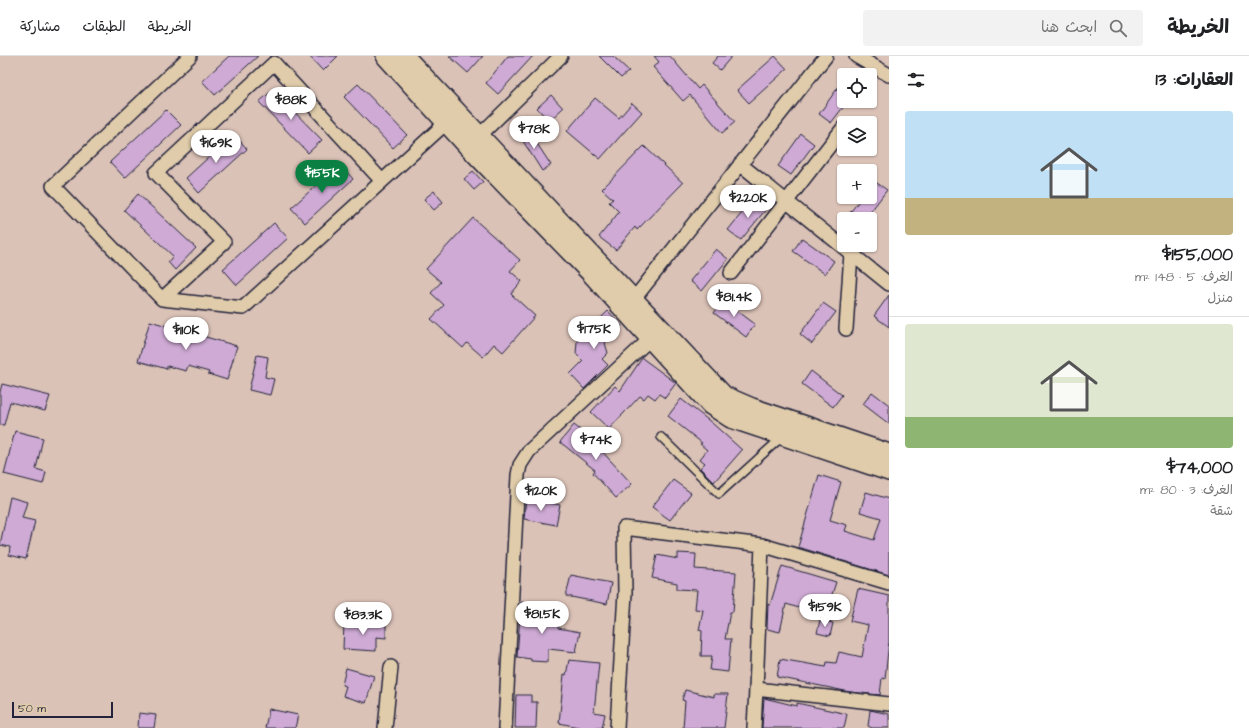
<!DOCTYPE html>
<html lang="ar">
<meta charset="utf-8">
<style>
:root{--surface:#fff;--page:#f2f2f2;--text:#202124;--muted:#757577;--line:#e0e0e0;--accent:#0b8043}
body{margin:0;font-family:"Architects Daughter","Playpen Sans Arabic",sans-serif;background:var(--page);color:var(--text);direction:rtl;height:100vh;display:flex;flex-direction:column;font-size:15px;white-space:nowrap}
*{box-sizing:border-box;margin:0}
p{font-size:13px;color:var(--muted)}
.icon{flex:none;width:22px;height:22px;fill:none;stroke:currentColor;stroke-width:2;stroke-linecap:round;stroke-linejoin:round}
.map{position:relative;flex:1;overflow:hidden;direction:ltr}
.side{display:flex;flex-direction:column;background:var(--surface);width:360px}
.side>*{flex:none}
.buttons{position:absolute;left:837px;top:12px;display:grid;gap:8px}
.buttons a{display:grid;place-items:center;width:40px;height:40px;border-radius:4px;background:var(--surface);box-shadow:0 1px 3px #0004;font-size:20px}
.scale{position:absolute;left:12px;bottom:10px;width:101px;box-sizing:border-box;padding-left:4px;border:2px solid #22223b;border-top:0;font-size:11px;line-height:14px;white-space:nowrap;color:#22223b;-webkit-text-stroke:3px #e0ccaa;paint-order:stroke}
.price{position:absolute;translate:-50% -34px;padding:0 9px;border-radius:14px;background:#fff;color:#222;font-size:13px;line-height:26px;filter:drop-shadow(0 1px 2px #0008)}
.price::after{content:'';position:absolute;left:50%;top:24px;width:12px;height:9px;margin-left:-6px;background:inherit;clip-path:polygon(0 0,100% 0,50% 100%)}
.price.selected{background:var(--accent);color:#fff}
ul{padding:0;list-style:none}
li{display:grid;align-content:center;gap:8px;height:212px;padding:0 16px}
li+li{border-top:1px solid var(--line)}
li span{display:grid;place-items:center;height:124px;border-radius:4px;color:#555}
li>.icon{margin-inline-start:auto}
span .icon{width:72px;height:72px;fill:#fffc;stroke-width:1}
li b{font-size:17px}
h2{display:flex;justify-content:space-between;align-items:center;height:48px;padding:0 16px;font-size:17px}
header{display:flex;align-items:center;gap:24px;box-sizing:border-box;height:56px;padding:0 20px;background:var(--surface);border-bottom:1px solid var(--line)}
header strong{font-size:19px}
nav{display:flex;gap:22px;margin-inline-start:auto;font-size:14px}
.search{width:280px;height:36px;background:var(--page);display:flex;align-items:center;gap:10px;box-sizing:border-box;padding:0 14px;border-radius:4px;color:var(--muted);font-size:15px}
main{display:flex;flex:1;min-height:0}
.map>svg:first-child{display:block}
</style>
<header>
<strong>الخريطة</strong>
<div class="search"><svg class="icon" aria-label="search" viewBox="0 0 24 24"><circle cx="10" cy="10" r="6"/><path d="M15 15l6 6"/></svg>ابحث هنا</div>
<nav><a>الخريطة</a><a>الطبقات</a><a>مشاركة</a></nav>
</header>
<main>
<section class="side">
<h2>العقارات: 13<svg class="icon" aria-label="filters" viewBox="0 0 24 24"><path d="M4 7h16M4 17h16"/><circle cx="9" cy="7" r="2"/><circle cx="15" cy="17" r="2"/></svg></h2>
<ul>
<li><span style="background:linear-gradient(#bfe0f5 70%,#c2b280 0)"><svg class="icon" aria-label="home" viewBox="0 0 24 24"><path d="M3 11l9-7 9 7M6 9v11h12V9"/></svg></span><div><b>$155,000</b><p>الغرف: 5 · 148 m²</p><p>منزل</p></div></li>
<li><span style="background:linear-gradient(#dfe7d0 75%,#8fb573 0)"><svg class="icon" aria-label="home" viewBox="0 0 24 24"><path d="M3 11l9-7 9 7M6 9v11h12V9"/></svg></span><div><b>$74,000</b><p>الغرف: 3 · 80 m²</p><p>شقة</p></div></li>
</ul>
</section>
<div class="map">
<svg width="889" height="672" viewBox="0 0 889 672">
<rect width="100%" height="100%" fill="#dbc2b7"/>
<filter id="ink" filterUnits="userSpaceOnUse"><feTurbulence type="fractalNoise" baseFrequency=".025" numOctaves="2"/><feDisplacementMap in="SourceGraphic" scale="8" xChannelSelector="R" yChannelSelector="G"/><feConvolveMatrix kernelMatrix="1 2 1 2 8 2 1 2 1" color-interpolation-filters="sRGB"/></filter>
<g filter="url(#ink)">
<path fill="#ceaad4" stroke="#22223b" d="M229,0H258L215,39L202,25Z
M309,0H338L323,15Z
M449,0H483L468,17Z
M508,0H533L498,38L486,27Z
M599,0H613L629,15L621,22Z
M654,0H670L698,33L702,29L735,66L722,77L690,39L683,45L653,11L659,6Z
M718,0H732L720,14L712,7Z
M775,0L787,13L749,47L737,34Z
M844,23V50L831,67L819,58Z
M358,28L407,79L393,92L344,41Z
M273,34L322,84L308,97L259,46Z
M551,39L563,52L549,65L537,52Z
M595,42L619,62L632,47L642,56L600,103L567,75Z
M166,54L181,69L125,122L110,106Z
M516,69L536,86L551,109L542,115L514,71Z
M234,78L247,93L199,137L186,122Z
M801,78L814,88L791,119L778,110Z
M644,90L683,127L637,174L635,171L616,194L599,181L619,156L609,146L613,143L602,133Z
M340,108L353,123L305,167L291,152Z
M473,115L483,126L474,134L464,123Z
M874,125L887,134L865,163H845L862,141H870V130Z
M434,135L443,146L434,154L424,143Z
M138,138L196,192L175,214L168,206L173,200L124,154Z
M754,142L767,152L741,184L728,174Z
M473,162L520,204L510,215L522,225L511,238L535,260L503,296L494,288L483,301L467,287L463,292L431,263L444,249L431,237L441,226L426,213Z
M274,167L288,182L237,229L223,213Z
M802,182L834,205L825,218L793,195Z
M716,193L728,203L702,235L690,225Z
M889,239V271L874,260Z
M723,244L755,268L746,281L714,257Z
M823,247L836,256L812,288L800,278Z
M608,255L622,270L605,287L608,297L602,303L608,309L584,333L570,318L583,305L576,298L577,285Z
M150,265L237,290L227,324L208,318L209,316L188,310L186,315L167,310V313L138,305Z
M257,299L268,301L265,321L274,323L270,339L249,334Z
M642,302L676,327L665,342L659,338L655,343L648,338L644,343L640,340L609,373L591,356L615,330L620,335Z
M811,315L842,339L833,351L802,328Z
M2,328L50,340L45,355L10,346L4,369H0V336Z
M872,336L889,349V368L863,348Z
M681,343L712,367L742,394L714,426L700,412L705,407L700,403L707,394L700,388L702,387L668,360Z
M574,369L598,388V391L632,428L616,442L593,417L595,414L560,386Z
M15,375L43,382L36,413L46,416L43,428L4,418Z
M819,419L841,426L830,464L847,469L845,475L874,484L881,462L860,456L866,436L889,443V519L798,491Z
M673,424L691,437L670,464L652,451Z
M10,441L27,446L22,462L35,465L26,503L9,499L10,491L0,489Z
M526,442L560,449L556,469L524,463Z
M678,497L696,498L695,513L736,516L733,556H730L725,583H731L728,616L710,614L712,600H701L702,575L699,574L703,554L695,553L697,534L677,533V527L652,522L657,499L678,503Z
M782,510L836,526L825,560L786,548L780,576L767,573L768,548L770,549Z
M571,519L611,527L607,548L566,540Z
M858,533L889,540V585L885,623L882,622L880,639L850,636L777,621L780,603L826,611L827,606L836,607L839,596L862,601L868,569L850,565Z
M521,546L544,547L543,564L559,565L558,572L580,576L576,596L548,593V606L531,605V603L517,601Z
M820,564L833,567L830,580L817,577Z
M344,567L386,569V582L376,581V595L343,593Z
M569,604L599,607L594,656L605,658L602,672H583L559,667L564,618L566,619Z
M346,612L374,620L366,647L343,640L346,630L342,629Z
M685,634L714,641V638H728L724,672H683L685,645L682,644Z
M516,639H531V646H537L536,672H515Z
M764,642L797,650V647L847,658L844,672H762Z
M269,653L298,659L295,672H265Z
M870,654L889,658V672H872L868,670Z
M139,657L156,659L154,672H138Z"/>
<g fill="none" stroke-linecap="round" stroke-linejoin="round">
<defs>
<path id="lane" d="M661,381L719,438L782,381"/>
<path id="street" d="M190,0L53,130L162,243L243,252L447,66
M856,0L889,19
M474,85L561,0
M740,108L889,228
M731,217L844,71
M162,243L224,186L156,117L274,7L382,125
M627,248L634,243L826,0
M846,273L851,197
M756,633L762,489
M385,672L391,611
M505,672L518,419L520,409L529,395L650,283
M617,672L625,537L624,472L762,489L889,527
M754,672L756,633L889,648"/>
<path id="secondary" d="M386,0L468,90L592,218L711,349L731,362L889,415
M404,0L724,340L752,352L889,398"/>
</defs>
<use href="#lane" stroke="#22223b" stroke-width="10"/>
<use href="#street" stroke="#22223b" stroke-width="16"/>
<use href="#secondary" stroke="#22223b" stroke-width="22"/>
<use href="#lane" stroke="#e0ccaa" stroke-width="7"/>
<use href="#street" stroke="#e0ccaa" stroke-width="13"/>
<use href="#secondary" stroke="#e0ccaa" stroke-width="19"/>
</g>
</g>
</svg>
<div class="buttons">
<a><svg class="icon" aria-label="locate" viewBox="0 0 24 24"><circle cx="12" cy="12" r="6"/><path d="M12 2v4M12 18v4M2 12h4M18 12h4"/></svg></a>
<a><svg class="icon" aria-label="layers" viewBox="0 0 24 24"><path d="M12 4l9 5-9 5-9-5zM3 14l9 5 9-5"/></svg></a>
<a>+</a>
<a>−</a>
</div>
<div class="scale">50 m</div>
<b class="price" style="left:291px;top:65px">$88K</b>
<b class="price" style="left:534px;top:94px">$78K</b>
<b class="price" style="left:216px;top:108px">$169K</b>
<b class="price selected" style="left:322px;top:138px">$155K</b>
<b class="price" style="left:748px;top:163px">$220K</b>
<b class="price" style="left:734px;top:262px">$81.4K</b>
<b class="price" style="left:594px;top:294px">$175K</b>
<b class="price" style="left:186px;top:295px">$110K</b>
<b class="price" style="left:596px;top:405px">$74K</b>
<b class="price" style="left:541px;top:456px">$120K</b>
<b class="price" style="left:825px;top:572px">$159K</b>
<b class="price" style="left:542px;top:579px">$81.5K</b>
<b class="price" style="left:363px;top:580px">$83.3K</b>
</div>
</main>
